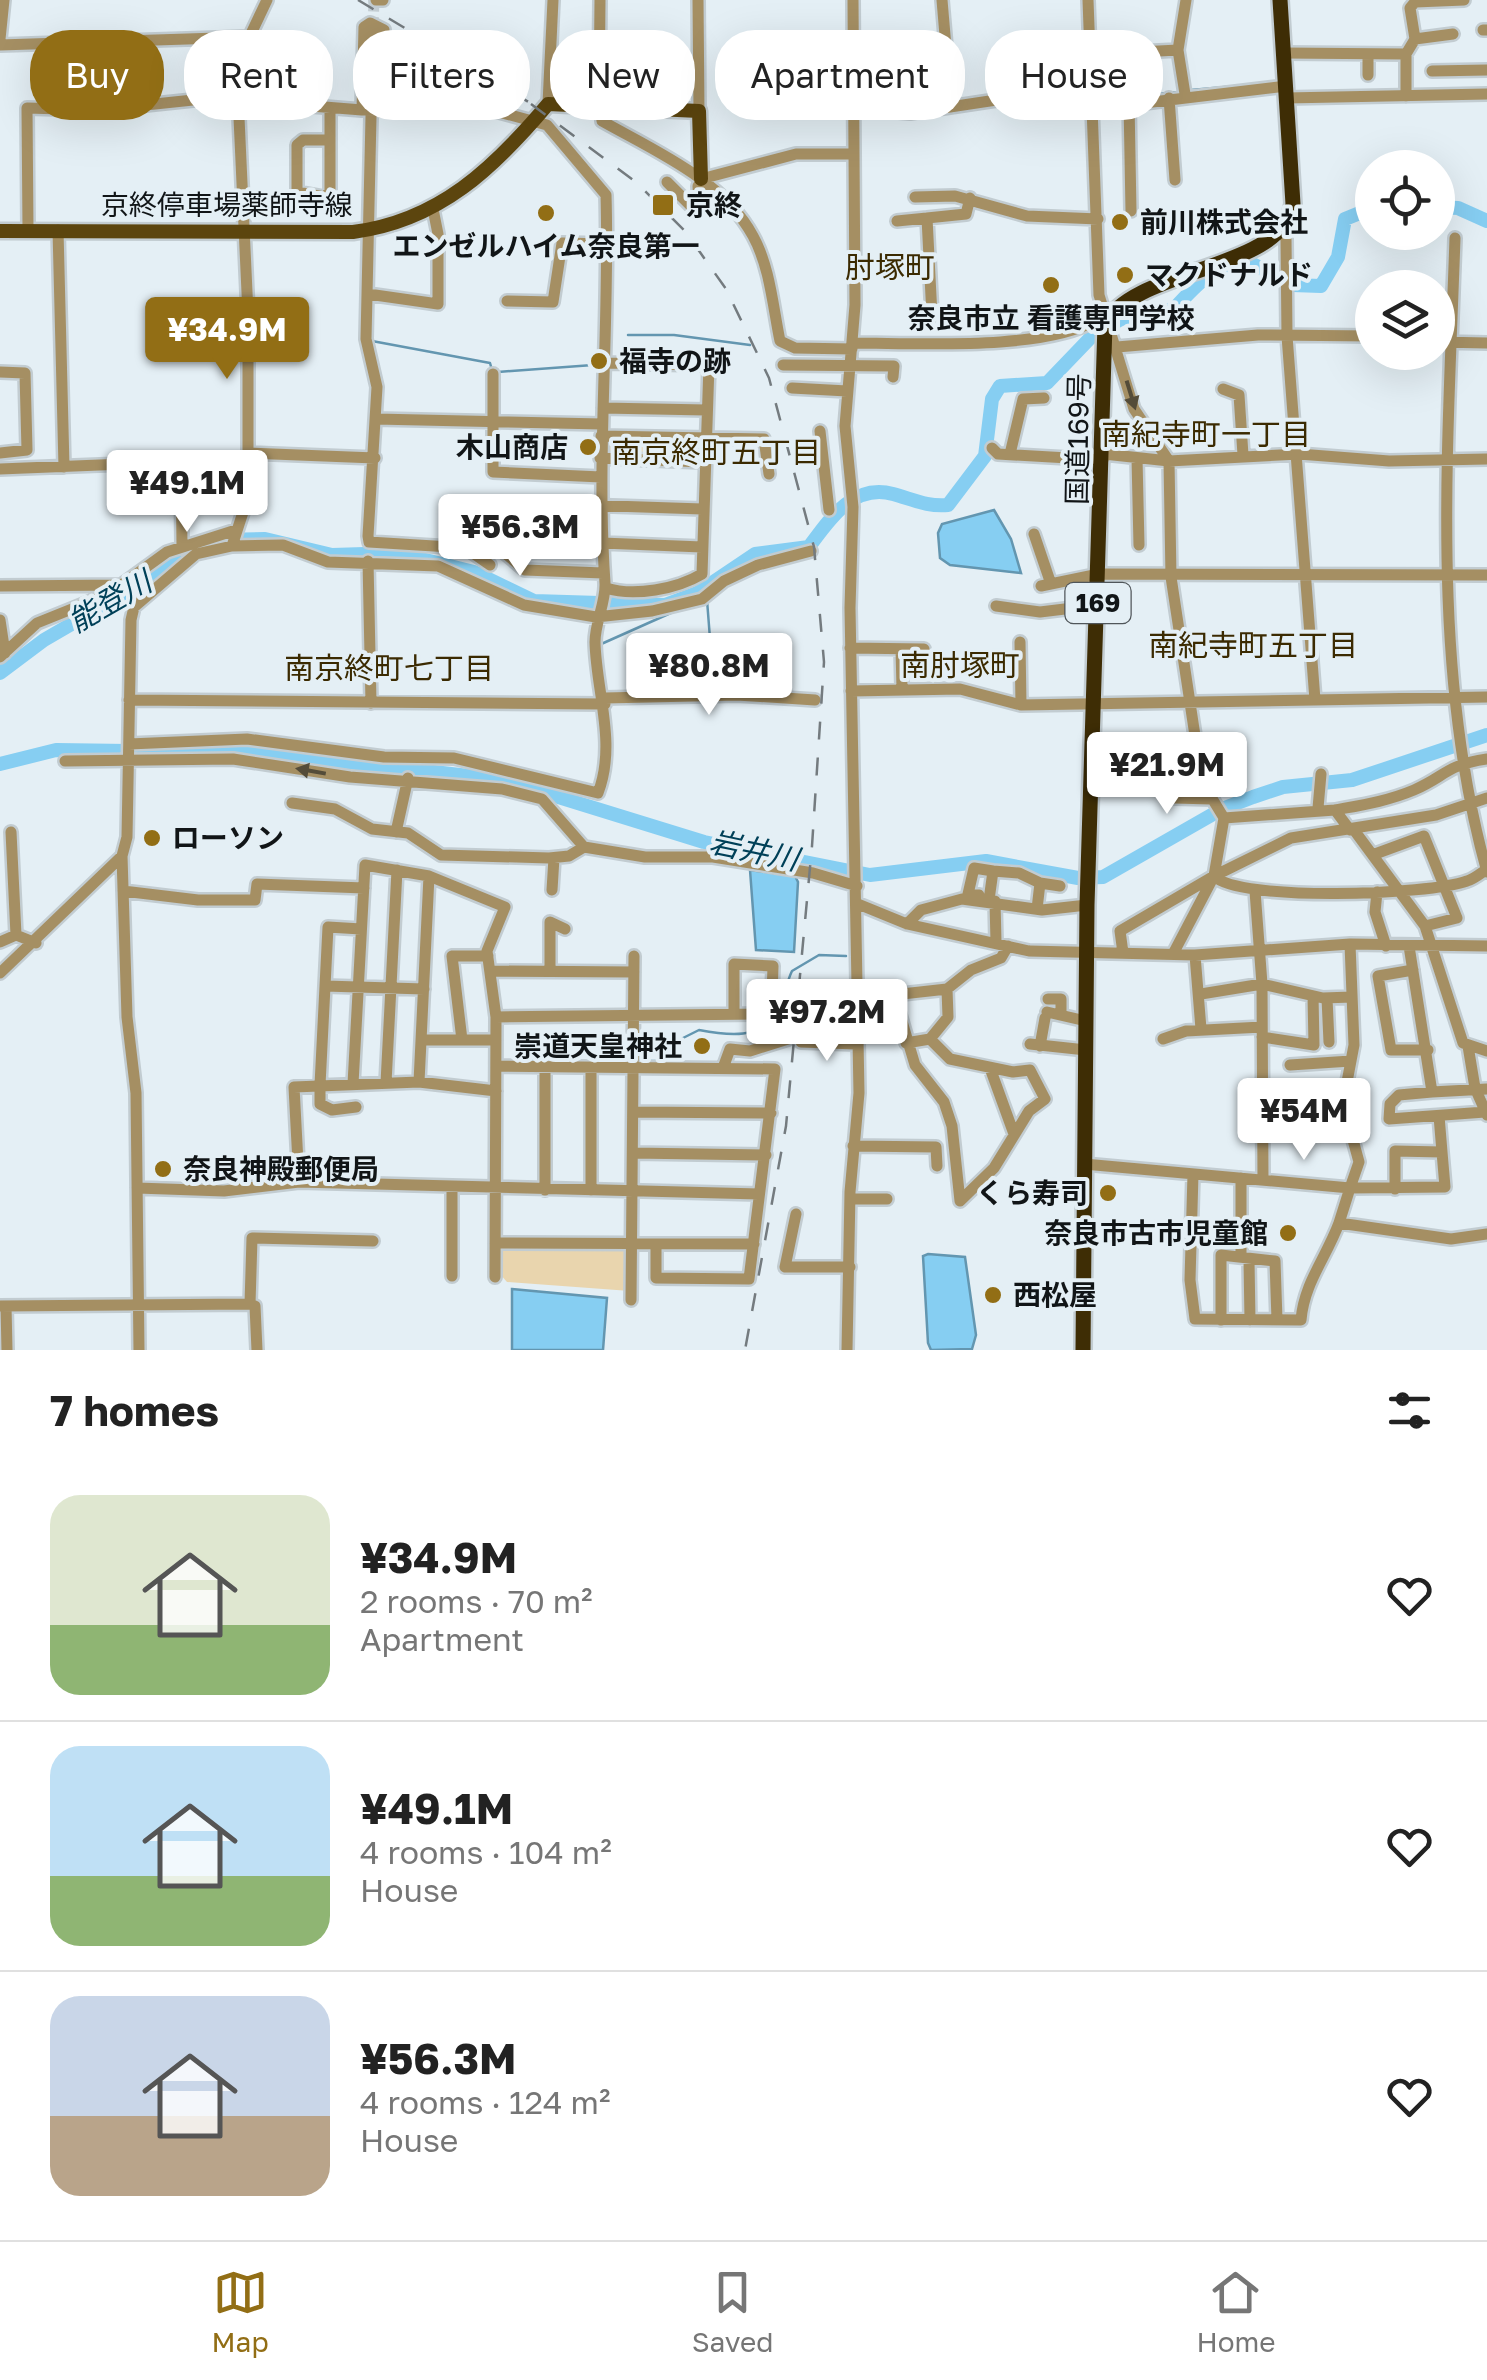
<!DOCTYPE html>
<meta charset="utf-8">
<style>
:root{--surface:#fff;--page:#f6f6f6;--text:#222;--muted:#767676;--line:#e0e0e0;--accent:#926e15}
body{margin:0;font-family:"Golos Text","Noto Sans JP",sans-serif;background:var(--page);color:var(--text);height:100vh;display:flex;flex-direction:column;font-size:38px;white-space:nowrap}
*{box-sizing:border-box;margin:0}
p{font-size:32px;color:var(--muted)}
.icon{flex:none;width:55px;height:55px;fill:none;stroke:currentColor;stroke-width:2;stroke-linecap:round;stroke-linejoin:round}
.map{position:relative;height:1350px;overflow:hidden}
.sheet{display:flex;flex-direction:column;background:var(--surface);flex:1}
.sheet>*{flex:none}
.top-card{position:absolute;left:30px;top:30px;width:1428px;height:90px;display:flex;gap:20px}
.controls{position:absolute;left:1355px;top:150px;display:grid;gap:20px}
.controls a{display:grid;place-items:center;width:100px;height:100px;border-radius:50%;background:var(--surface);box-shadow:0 10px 40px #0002;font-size:50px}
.price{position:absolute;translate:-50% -85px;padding:0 22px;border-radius:10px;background:#fff;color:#222;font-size:32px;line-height:65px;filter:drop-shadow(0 2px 5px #0008)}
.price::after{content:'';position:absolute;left:50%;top:60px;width:30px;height:22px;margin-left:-15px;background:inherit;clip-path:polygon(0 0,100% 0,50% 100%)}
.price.active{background:var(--accent);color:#fff}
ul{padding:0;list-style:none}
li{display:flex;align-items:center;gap:30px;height:250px;padding:0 50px}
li+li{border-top:2px solid var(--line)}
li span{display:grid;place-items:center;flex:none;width:280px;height:200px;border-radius:30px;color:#555}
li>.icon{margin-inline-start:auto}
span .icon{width:120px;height:120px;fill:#fffc;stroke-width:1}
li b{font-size:42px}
h2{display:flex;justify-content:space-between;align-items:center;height:120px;padding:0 50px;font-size:42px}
.tag{padding:0 35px;border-radius:40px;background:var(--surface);box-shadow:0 10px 40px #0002;font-size:35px;line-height:90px}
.tag.active{background:var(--accent);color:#fff}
.menu{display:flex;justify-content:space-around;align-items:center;height:140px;border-top:2px solid var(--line);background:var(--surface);font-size:28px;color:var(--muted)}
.menu a{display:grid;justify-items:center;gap:5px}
.menu .active{color:var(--accent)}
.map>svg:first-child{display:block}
</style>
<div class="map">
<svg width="1487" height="1350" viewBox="0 0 1487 1350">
<rect width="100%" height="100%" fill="#e4eff5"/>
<path fill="#e9d5ae" d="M606,439L702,442L701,459L606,456Z
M501,1246H630V1291L507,1282L500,1274Z"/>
<path fill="#86cef2" stroke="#6396b0" stroke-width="2.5" d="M994,510L1011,539L1021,573L950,565L940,558L938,533L942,524Z
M750,870L795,876L798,882L794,952L756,950Z
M928,1254L965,1257L976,1335L972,1349L931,1350L928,1343L923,1256Z
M512,1289L607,1298L603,1350H512Z"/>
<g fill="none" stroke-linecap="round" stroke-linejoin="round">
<path stroke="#6396b0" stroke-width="2.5" d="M1096,64L1126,69
M1191,90L1247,85
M1131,97L1178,92
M628,335H674L750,345
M372,341L490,363L492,370
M254,357L277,354
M498,372L593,365L598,360
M707,600L714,690
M599,645L673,612
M641,1061H671L681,1039L699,1030C725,1035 764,1041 779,1010C785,997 786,983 792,971L819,955L846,956"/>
<path stroke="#86cef2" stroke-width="14" d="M1438,207L1458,208L1487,221
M0,673L44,640L216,540L265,539L332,555L397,553L474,572L534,601L665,605L697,593L755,554L809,547C829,520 853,483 893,494C912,499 927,507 948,505L985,456L992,399L1000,386L1047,383L1095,333L1121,319L1174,309C1196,285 1212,267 1245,260L1293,285L1321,286L1338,257L1345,219L1372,208
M0,764L56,750L270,753L503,780L704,842L870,875L986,861L1078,878L1103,877L1222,809L1253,797L1283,787L1352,780L1487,735"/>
<path stroke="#c4ced4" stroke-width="11" stroke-dasharray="11 5.5" stroke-linecap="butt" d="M373,28L374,0"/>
<defs>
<path id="minor" d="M376,0H383
M698,0L699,111
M942,0L951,106
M1088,0L1099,295L1134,409L1169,461L1171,577L1202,782L1224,818
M373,28L366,339L377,387L368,536L369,542L450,547L470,551L490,565
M1483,30H1487
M0,39L4,0
M1415,39L1453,34
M1090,42L1140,52L1178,50
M0,45L249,37
M1284,53L1406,54
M1368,56V75
M1432,71L1487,70
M1185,94L1178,50L1186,0
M1406,96V54L1415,39L1410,8L1415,2L1464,0
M1169,98L1175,180
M1286,98L1487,94
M1129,102L1131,211
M548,104L553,0
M599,106L600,0
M601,107L602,121C655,151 723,180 753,236C770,267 773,307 780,341L795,348L852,349
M852,108L910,113L1003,99L1144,103L1286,86
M362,110L364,27L370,23L384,30L383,110
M330,140H303L297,145V192L324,197L330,192V108
M667,182L691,206L699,203L698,186
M720,196L708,198L701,179L796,154H853
M915,197L955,196L1027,216L1098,219
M897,221L927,218
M28,230L27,108L98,110L212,98L362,110L488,109L547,125L606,195C610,325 596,454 605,583C606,602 595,622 595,642C596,691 617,744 598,793L454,758L384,757L247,739L129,744
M58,230L64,467
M1280,230L1286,239L1287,336L1315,700
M1455,238C1448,448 1430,668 1487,872
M368,294L438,304V234L433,209
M507,301L553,302L562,243L607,244
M932,316L927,218L966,214L970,198
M1438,342L1487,343
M853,343C918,343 1043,351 1096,320L1105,324
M1117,347L1258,335L1372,336
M605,363L709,365L702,574C677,589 634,597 606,588
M783,365L894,366L893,377
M0,372L25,373L27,450L0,453
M493,374V472L601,477
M792,388L847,391
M1223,389L1239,395L1243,455
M603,408L706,410
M376,419L602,424
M820,431L829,510
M601,436L764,439L769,474
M992,448L998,454L1103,460
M248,453L375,458
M1010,454L1023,399L1044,398
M1104,454L1169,461L1299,454L1389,461L1487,459
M600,458L704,462
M1137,458L1139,545
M181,459L182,546
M0,469L248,459
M1034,534L1051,584
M602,543L702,547
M232,546L283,545L328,562L438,566L524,605L596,617L652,611L702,599L724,581L758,565L811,551
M501,550L512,546L602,549
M368,561L371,703
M603,573L525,570L488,539L491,502L702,509
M0,586L123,585
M1041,586L1099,574L1487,575
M996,606L1040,612L1098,605
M0,620L5,653
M1020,642L1021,705
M850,648L924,649
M901,649L902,688
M0,657L37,623L109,594L167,552L236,530
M851,691L960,689L1021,705L1487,697
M605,698L737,695L815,700
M129,700L605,704
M65,761L233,759L350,777L502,789L542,799L584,847L645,857H713L813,873L857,886
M1171,776L1175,798L1211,799
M292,803L335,809L372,829L408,833L441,855L549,858L569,856L584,847
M1318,808L1321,774
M1335,810C1362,805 1388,801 1414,790C1446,776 1446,765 1487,759
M1224,818L1335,810L1350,830
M1354,830L1425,926L1463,1043L1487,1051
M11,832L16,935L36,943
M396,832L408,778
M1375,854L1424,836L1457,918L1425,926
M993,871L1019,873L1040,883L1037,909
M1214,876C1239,902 1429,895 1467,881C1474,879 1481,873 1487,869
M1040,883L1060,886
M552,890L554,858
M123,891L198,900H255L257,884L364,888
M1255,891L1262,984L1263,1180
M1377,892L1375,912L1386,946
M979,895L968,894L974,868L993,871L989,900
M995,901L996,942
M858,904L907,924L1029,951L1195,955L1350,944L1487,946
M907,924L921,910L962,899L1042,910L1087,905
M0,942L16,935
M1350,944L1354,1045L1343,1103L1359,1162L1350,1188L1445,1187L1442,1152L1395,1151V1189
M1409,946L1432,1092L1399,1095L1390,1104L1389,1119L1485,1112
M1123,953L1120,931L1214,876L1291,838L1436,815L1487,798
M1173,954L1214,876L1224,818
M1195,955L1201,1029
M1413,970L1378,976L1391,1050H1428
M490,971L634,972
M550,971V922L565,929
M0,973L122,856
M325,986L424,989
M1201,994L1262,984L1323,998L1352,997
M895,998L915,1065L944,1102L952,1126L960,1201
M1327,998L1329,1042
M1048,999H1061V1013
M830,1002L947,989L971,970L1001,958L1008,946
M1047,1012L1086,1021
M496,1017L760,1014L772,997L773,966L734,964V1014
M855,1018L898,1015
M1262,1037L1314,1045L1313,996
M930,1039L950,1059L1013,1072L1030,1070L1045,1099L1029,1111L994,1168L960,1201
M1163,1039L1186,1031L1262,1027
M422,1040H496
M462,1040L452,956H488
M801,1042L856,1044
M906,1043L930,1039L948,1017L947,989
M1030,1044L1086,1050
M1040,1046L1045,1018
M1468,1046L1475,1088L1487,1115
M1290,1065L1351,1061
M496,1066L775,1069L749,1279L656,1278V1244
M545,1067V1190
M723,1068L730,1049L750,1051L788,1039
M990,1068L1014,1134
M419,1082L429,876
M386,1083L397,870
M353,1084L365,865L429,876L505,907L487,951L496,1017L495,1277
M1432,1092L1487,1089
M356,1107L332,1110L320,1104V1085L328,927L361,929
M633,1112L771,1113
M1439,1116L1442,1152
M853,1146L936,1147L937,1166
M633,1153L766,1155
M1084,1164L1350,1188L1339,1223L1451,1239L1487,1234
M1193,1174L1190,1280L1195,1319L1301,1320C1304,1283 1326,1258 1339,1223
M1241,1178V1255
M299,1182L294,1087L419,1082L496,1091
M137,1188L224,1191L299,1182L759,1194
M452,1189V1276
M591,1190V1067
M850,1199H887
M796,1214L785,1267H850
M495,1243L754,1244
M1249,1260L1250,1320
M631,1300L634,956
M250,1304L252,1238L373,1241
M0,1306L250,1304L255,1306L257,1350
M6,1306L7,1350
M1221,1320V1255L1275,1261L1277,1320
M139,1350L136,1093L127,1017L122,856L127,837L131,620L134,607L196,554L232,546L247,500L248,453V314L237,74L240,57L267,0
M847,1350L850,1192L859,1093L850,608L853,507L845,426L855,305L853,0"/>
<path id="major" d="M0,231L353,232C439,221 494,168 548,104L699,111L701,179"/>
<path id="highway" d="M1083,1350L1087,905L1105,324C1136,267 1283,271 1293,204L1280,0"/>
</defs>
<use href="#minor" stroke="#c2ccd1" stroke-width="16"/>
<use href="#major" stroke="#c2ccd1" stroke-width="19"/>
<use href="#highway" stroke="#c2ccd1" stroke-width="20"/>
<use href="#minor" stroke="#a58f63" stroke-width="11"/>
<use href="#major" stroke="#5c450e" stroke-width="14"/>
<use href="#highway" stroke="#3e2d05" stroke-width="15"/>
<path stroke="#747b7f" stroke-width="2.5" stroke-dasharray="18 18" stroke-linecap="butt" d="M358,0L542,110
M531,104L636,182L685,231L726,289L769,378L814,547L824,662L812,846L786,1126L745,1350"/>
</g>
<defs><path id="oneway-solid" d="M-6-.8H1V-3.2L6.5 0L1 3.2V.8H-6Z" transform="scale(2.5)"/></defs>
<g fill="#544c39">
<use href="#oneway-solid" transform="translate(1131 395) rotate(73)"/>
<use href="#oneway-solid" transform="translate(311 771) rotate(-170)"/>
</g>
<g fill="#926e15" stroke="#e4eff5" stroke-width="4">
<rect x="651" y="193" width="24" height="24" rx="5"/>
<circle cx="546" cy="213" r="10"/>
<circle cx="1120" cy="222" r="10"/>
<circle cx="1125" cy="275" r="10"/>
<circle cx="1051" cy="285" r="10"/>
<circle cx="599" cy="361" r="10"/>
<circle cx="588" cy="447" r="10"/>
<circle cx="152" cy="838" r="10"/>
<circle cx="702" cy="1046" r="10"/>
<circle cx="163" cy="1169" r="10"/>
<circle cx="1108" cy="1193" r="10"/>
<circle cx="1288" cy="1233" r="10"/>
<circle cx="993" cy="1295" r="10"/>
</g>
<g text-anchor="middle" stroke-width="8" stroke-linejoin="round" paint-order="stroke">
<rect fill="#e4eff5" stroke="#50565a" stroke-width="2.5" x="1065.5" y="583" width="65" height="40" rx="8"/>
<g font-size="25" font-weight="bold" fill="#111517">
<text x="1098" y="612">169</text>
</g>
<g font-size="28" fill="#111517" stroke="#e4eff5">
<text x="227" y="215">京終停車場薬師寺線</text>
<text transform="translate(1078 439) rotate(-89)" y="10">国道169号</text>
</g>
<g font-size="28" font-weight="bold" fill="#111517" stroke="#e4eff5" text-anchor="start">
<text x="686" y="215">京終</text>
<text x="1140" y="232">前川株式会社</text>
<text x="546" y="256" text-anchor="middle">エンゼルハイム奈良第一</text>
<text x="1145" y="285">マクドナルド</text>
<text x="1051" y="328" text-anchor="middle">奈良市立 看護専門学校</text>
<text x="619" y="371">福寺の跡</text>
<text x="568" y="457" text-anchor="end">木山商店</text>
<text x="172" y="848">ローソン</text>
<text x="682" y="1056" text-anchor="end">崇道天皇神社</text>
<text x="183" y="1179">奈良神殿郵便局</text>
<text x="1088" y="1203" text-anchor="end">くら寿司</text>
<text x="1268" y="1243" text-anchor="end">奈良市古市児童館</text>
<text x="1013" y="1305">西松屋</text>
</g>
<g font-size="30" fill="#3b2a01" stroke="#e4eff5">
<text x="890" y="278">肘塚町</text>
<text x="1206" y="445">南紀寺町一丁目</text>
<text x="716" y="463">南京終町五丁目</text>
<text x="1253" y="656">南紀寺町五丁目</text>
<text x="960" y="676">南肘塚町</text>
<text x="389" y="679">南京終町七丁目</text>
</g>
<g font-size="30" font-style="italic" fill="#004058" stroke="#e4eff5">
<text transform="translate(110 602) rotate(-30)" y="10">能登川</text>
<text transform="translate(754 851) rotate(12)" y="10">岩井川</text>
</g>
</g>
</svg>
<div class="controls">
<a><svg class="icon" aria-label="locate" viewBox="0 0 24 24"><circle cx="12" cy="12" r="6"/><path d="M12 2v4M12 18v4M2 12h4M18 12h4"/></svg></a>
<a><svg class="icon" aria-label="layers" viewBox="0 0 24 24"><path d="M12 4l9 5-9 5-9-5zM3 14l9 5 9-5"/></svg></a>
</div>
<b class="price active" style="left:227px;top:382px">¥34.9M</b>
<b class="price" style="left:187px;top:535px">¥49.1M</b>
<b class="price" style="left:520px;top:579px">¥56.3M</b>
<b class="price" style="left:709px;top:718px">¥80.8M</b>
<b class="price" style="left:1167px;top:817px">¥21.9M</b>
<b class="price" style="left:827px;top:1064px">¥97.2M</b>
<b class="price" style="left:1304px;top:1163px">¥54M</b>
<div class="top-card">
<a class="tag active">Buy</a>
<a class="tag">Rent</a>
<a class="tag">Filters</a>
<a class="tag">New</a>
<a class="tag">Apartment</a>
<a class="tag">House</a>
</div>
</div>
<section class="sheet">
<h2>7 homes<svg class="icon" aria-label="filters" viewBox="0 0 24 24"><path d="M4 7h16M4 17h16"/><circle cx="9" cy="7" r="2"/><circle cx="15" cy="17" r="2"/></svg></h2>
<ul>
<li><span style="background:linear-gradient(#dfe7d0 65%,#8fb573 0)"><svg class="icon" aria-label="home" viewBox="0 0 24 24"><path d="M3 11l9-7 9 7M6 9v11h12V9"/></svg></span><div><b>¥34.9M</b><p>2 rooms · 70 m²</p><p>Apartment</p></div><svg class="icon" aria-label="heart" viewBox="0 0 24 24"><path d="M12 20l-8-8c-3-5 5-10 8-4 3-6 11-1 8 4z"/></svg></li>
<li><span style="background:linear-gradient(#bfe0f5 65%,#8fb573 0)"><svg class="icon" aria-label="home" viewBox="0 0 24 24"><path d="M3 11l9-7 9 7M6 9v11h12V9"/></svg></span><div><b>¥49.1M</b><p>4 rooms · 104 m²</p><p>House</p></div><svg class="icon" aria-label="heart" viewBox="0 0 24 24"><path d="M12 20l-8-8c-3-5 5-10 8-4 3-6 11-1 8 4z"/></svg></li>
<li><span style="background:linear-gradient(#c9d6e8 60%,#b9a48a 0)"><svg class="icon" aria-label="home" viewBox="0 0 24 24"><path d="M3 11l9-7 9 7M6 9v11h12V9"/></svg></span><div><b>¥56.3M</b><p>4 rooms · 124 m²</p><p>House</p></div><svg class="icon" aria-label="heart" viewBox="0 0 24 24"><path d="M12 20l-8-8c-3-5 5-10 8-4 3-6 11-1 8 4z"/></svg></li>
</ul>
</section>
<nav class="menu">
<a class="active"><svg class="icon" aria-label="map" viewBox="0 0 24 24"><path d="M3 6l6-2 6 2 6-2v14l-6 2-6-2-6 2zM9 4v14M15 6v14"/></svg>Map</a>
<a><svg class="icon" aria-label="saved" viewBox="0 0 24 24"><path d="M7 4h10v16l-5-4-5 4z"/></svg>Saved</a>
<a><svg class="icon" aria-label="home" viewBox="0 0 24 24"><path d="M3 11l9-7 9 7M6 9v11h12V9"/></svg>Home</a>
</nav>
